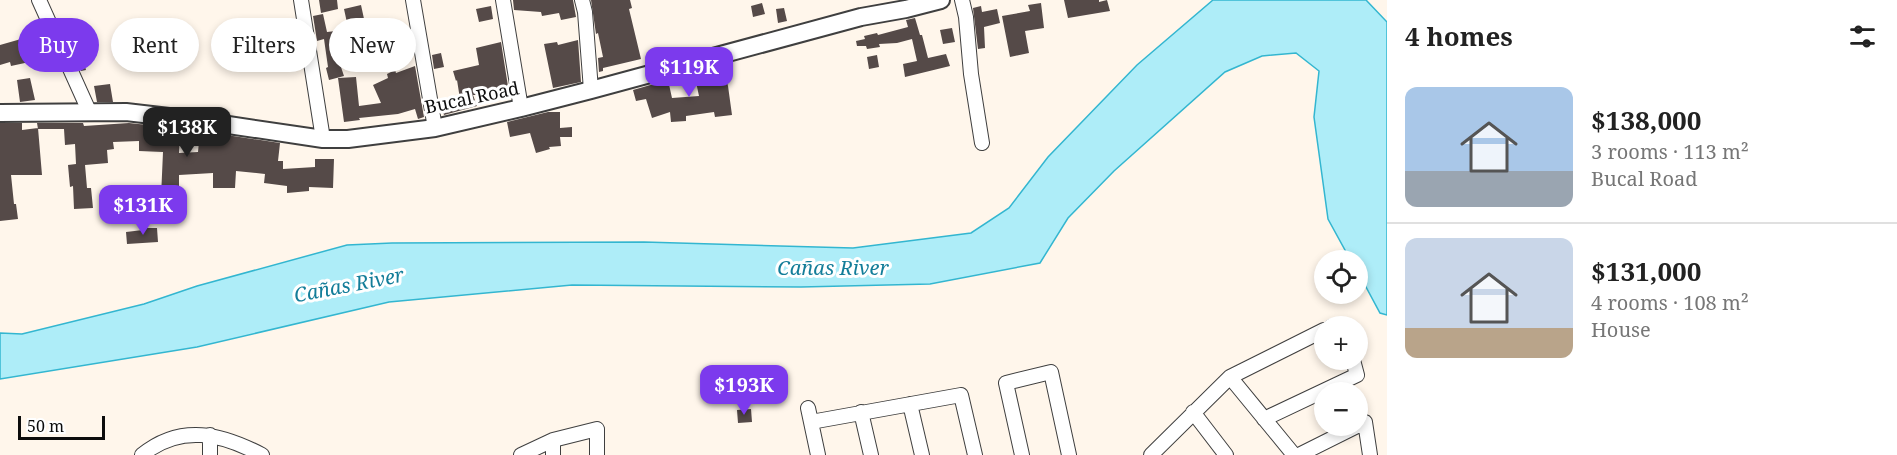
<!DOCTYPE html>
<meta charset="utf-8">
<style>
:root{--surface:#fff;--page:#f6f6f6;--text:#222;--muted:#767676;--line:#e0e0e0;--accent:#7c3aed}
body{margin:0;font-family:"Noto Serif",serif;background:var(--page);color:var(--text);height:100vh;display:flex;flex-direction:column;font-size:22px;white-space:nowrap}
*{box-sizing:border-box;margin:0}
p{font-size:20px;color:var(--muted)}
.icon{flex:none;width:33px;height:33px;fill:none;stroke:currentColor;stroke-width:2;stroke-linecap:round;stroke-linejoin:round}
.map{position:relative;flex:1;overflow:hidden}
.panel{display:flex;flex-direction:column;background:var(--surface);width:510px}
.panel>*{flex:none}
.banner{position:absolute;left:18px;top:18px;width:570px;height:54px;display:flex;gap:12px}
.tools{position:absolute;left:1314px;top:250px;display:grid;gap:12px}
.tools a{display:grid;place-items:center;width:54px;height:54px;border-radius:50%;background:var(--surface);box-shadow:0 3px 9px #0003;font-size:30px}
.scale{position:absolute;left:18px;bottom:15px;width:87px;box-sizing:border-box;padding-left:6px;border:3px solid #0c0c0c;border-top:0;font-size:16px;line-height:21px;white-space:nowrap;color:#0c0c0c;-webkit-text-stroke:4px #fff;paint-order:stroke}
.price{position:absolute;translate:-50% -51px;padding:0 14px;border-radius:12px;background:var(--accent);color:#fff;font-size:20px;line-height:39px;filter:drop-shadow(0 2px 3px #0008)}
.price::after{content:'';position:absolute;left:50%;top:36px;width:18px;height:14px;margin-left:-9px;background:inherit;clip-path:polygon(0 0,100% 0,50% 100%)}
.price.selected{background:#222;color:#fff}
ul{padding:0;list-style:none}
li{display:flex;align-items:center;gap:18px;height:150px;padding:0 18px}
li+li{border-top:2px solid var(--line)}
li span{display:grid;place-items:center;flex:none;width:168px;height:120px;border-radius:12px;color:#555}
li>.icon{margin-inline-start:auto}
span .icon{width:72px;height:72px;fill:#fffc;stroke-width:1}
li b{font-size:26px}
h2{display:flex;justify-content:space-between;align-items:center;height:72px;padding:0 18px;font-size:26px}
.tag{padding:0 21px;border-radius:27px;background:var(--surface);box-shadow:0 3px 9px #0003;font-size:21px;line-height:54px}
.tag.selected{background:var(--accent);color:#fff}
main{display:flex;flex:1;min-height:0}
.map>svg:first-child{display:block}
</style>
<main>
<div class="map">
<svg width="1387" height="455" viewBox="0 0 1387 455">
<rect width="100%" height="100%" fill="#fff6eb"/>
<path fill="#aeedf8" stroke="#33b6d0" stroke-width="1.5" d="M1213,0H1366L1387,22V315L1380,313L1358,272V261H1351L1328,219L1314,117L1319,71L1296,53L1262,56L1225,72L1114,171L1068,218L1040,263L930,284L801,287L572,285L389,302L197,347L0,379V333L22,334L144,304L197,286L347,245L392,243L644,242L853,248L971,233L1009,208L1048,157L1137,65Z"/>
<path fill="#554a48" d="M319,0H337L338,9L321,13Z
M513,0H573L576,17L561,20L559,13L542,16L541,12L514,10Z
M591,0H630L632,8L629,9L641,59L603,68V71L599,72L598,58L603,57L598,33L596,34Z
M1064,0H1099V2L1107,0L1110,11L1068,18Z
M762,3L765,14L753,17L751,6Z
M1041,3L1044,28L1025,31L1029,53L1010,57L1002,16L1030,11L1028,5Z
M361,5L366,28L349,32L344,9Z
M491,6L493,19L479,22L476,9Z
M981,6L982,12L997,9L1000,23L984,27L985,48L978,49L973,8Z
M784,8L787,21L778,23L776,9Z
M323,14L327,32L336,31L341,61H339L344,76L329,80L326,68L328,67L324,39L317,41L313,16Z
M915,18L920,35H922L928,58L946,54L950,66L905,77L903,64L917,61L912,39L897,43L879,44L880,47L867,49L866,46H857L856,41L865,39L864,36L877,33L878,35L908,27L906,20Z
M952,28L955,42L943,44L940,30Z
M28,37L34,61L11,66L10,62L0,65V45Z
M578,40L581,82L553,88L544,44L557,42L558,45Z
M501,42L510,99H501V95H473L477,106L444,115L443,112L442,113L440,104L460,99L457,80L456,81L453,71L479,65L476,48Z
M81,52L86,70L81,71L73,54Z
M441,53L444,67L434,69L432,55Z
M877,55L879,67L869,69L867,57Z
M722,65L728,86L732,115L715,117L714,112L686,116V121L671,122L670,112L652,118L646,99L636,101L633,90L668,80L672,98L699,96L696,82L709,79L706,70Z
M415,66L424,117L418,119L415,109L398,114L359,118L360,120L344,122L338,78L356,77L359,106L381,103L373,85L388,78L387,74L395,70L396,73Z
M30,78L35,100L20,102L17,80Z
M110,84L113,102H97L94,86Z
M548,112H560V128L572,127V137H560L561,146L549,147L550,149L536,153L530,133L510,137L507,122Z
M0,123H22V130L38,128L42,175H11L14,204H16L18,219L0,221Z
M37,123H83L84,126L129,123L157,126V129L180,130L179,153L198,152L200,131L280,143L278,161H283V169L315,167V159H334L333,188L309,187V191L287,193V186L264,183L265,174L236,171L235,188H213V173L179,175V197H161L163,152L139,151V141L113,142L114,149L107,150L108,163L85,165L87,188H91L93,208L74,209L73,186L70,187L68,165L76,164L75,144L65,145L64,129H38Z
M143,228H157L158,242L127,244L126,232L143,230Z
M751,409L752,422L738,423L737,410Z"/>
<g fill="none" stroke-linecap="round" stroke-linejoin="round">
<defs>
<path id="minor" d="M39,0L89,111
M301,0L323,139
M413,0L435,128
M503,0L521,108
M582,0L585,12L591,90
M962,0L966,17L971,74L982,143
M1331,327L1334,326L1338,327
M1230,377L1294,455
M910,404L922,455
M808,408L818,455
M861,412L871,455
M1193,412L1226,455
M1264,419L1357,375L1353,360
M811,422L961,395L975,455
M1358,426L1365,422L1370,455
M210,435V455
M142,455C181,423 222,434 262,455
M521,455L553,440L597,429V455
M553,455V440
M1022,455L1006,383L1051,372L1069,455
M1151,455L1230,377L1324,330
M1299,455L1357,426"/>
<path id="tertiary" d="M0,113L126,112L195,120L323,139H348L435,128L521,108L591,90L861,17L906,9L941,0"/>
</defs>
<use href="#minor" stroke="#3f3f3f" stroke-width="16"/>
<use href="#tertiary" stroke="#3f3f3f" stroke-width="20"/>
<use href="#minor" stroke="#fff" stroke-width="14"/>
<use href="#tertiary" stroke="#fff" stroke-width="16"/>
</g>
<g text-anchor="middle" stroke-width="6" stroke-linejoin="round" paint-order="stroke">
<g font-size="18" fill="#0c0c0c" stroke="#fff">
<text transform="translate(472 98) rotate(-12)" y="6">Bucal Road</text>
</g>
<g font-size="20" font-style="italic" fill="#137d99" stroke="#fff">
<text x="833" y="275">Cañas River</text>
<text transform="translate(349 285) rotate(-11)" y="7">Cañas River</text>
</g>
</g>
</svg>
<div class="tools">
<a><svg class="icon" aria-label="locate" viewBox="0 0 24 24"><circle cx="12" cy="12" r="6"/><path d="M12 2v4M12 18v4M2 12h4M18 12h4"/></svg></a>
<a>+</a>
<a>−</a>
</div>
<div class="scale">50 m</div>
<b class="price" style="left:689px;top:98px">$119K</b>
<b class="price selected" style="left:187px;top:158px">$138K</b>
<b class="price" style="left:143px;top:236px">$131K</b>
<b class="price" style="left:744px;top:416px">$193K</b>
<div class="banner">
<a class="tag selected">Buy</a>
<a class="tag">Rent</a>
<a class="tag">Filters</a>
<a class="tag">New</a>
</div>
</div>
<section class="panel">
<h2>4 homes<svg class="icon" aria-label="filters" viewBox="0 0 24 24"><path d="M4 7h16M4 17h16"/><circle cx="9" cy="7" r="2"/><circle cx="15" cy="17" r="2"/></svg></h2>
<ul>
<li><span style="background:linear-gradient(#a9c7e8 70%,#9aa5b1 0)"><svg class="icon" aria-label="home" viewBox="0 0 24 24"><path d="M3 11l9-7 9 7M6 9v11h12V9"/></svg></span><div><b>$138,000</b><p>3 rooms · 113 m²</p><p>Bucal Road</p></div></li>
<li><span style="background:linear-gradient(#c9d6e8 75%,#b9a48a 0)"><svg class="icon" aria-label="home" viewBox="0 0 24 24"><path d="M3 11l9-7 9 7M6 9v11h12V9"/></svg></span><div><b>$131,000</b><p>4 rooms · 108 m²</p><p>House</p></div></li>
</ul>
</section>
</main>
